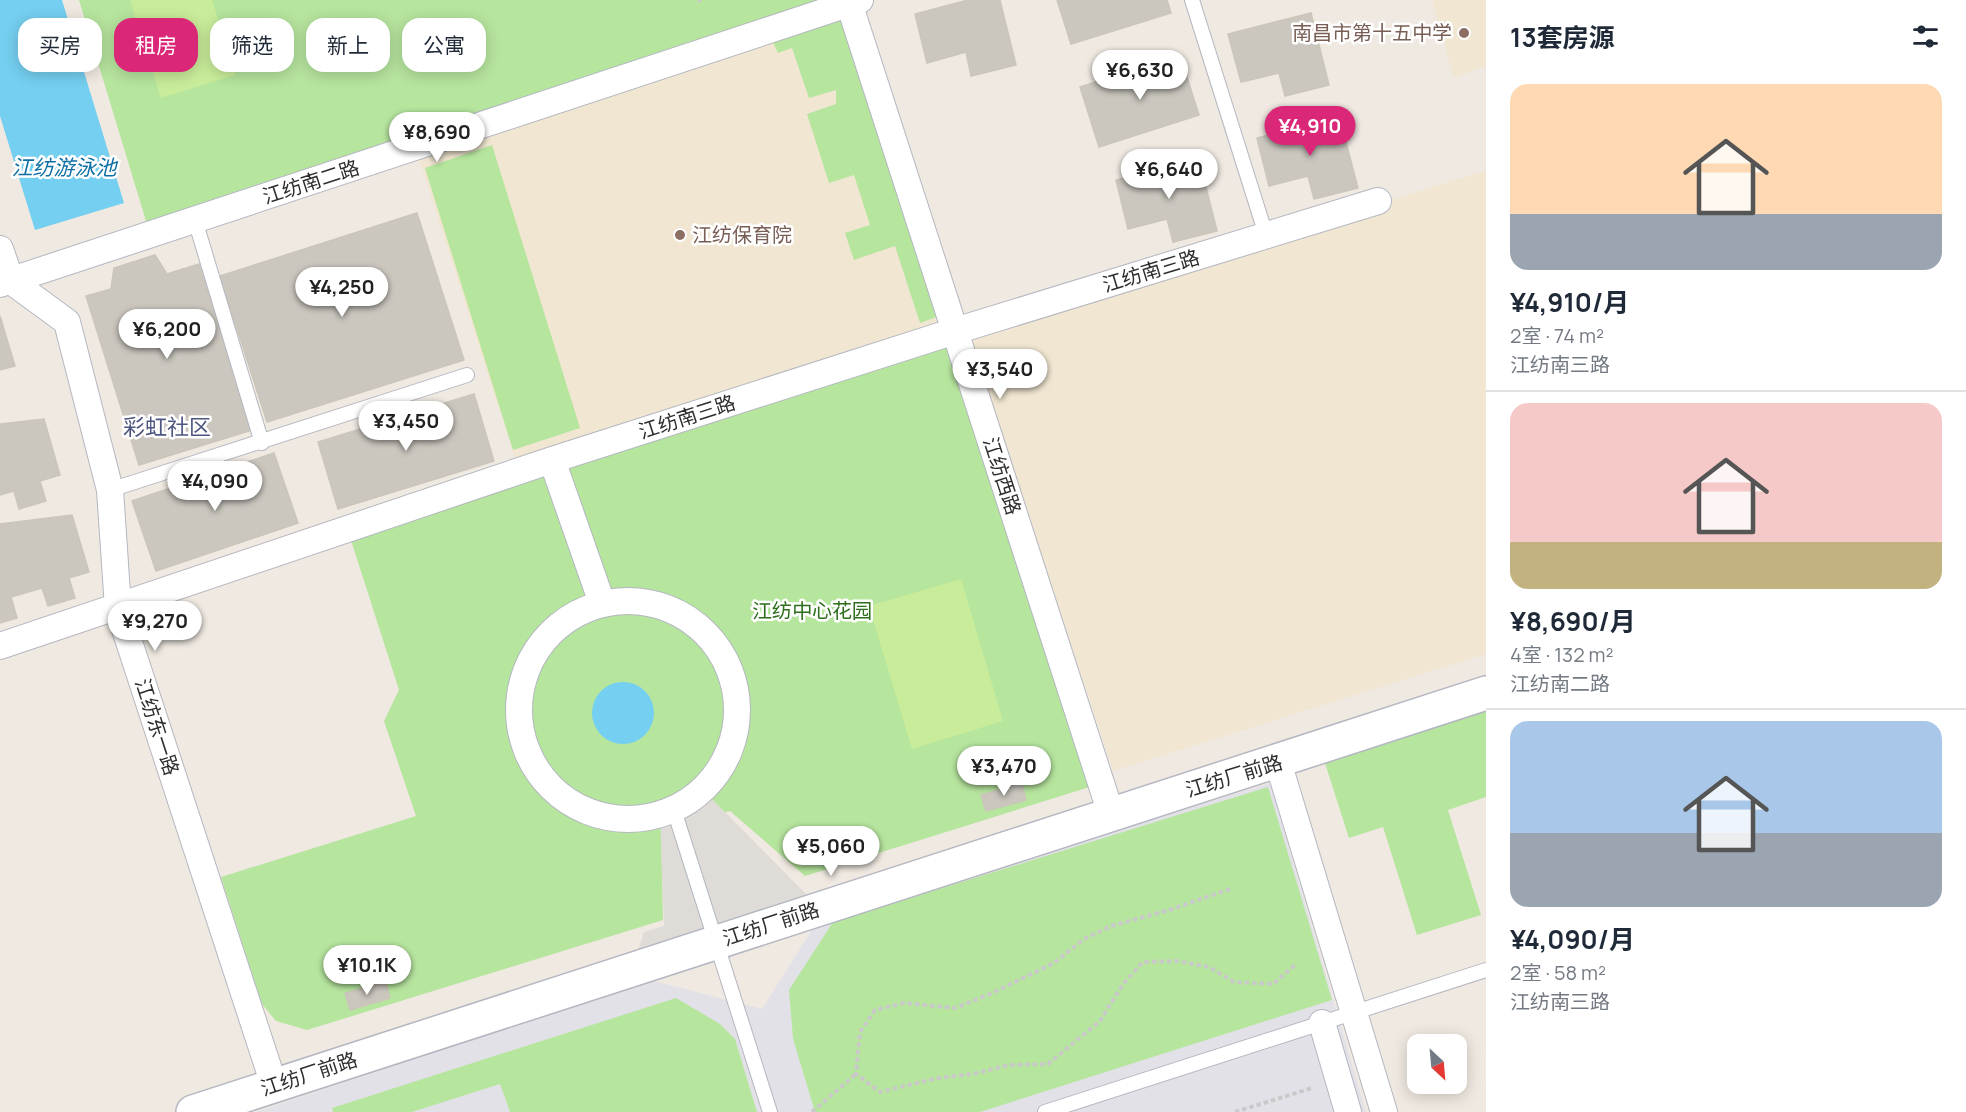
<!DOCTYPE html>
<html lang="zh">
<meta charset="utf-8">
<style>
:root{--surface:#fff;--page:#f2f2f3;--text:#1f2937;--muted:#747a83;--line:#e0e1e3;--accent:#db2777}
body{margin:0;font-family:Manrope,"Noto Sans SC",sans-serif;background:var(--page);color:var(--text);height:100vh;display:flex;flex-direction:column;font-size:22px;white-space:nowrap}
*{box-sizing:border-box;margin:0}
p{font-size:20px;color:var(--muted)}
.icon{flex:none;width:33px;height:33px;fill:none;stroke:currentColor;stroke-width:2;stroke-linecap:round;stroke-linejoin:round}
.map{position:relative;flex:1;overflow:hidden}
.drawer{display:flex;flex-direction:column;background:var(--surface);width:480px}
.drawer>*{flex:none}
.top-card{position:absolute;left:18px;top:18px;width:570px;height:54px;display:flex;gap:12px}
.needle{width:39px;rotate:154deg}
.controls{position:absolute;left:1407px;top:1034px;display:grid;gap:12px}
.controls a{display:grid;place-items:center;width:60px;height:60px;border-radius:12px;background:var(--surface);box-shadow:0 3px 15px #0003;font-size:30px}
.price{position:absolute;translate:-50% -51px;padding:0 14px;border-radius:21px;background:#fff;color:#222;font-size:20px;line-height:39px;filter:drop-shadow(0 2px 3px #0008)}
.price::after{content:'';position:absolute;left:50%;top:36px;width:18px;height:14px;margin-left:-9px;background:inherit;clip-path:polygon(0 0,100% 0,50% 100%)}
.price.on{background:var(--accent);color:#fff}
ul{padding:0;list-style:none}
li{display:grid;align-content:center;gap:12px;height:318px;padding:0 24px}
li+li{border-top:2px solid var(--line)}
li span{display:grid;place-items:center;height:186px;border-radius:18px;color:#555}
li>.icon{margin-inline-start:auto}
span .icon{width:108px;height:108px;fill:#fffc;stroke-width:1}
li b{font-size:26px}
h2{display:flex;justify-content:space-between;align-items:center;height:72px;padding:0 24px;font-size:26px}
.chip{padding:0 21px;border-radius:18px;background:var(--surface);box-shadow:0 3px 15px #0003;font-size:21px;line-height:54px}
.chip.on{background:var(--accent);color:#fff}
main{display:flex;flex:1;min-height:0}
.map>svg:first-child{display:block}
</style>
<main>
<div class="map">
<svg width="1486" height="1112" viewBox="0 0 1486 1112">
<rect width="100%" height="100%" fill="#efe9e1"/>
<path fill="#e3e1e8" d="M1270,783L1366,1112H256L650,980L762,1009L815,925Z"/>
<path fill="#f0e6d1" d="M1432,0H1486V66L1454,78Z
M845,10L944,321L516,462L416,150Z
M1486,170V654L1113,771L969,334Z"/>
<path fill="#b6e59e" d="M79,0H848L149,231Z
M839,16L939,316L920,323L895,246L854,260L845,233L870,225L854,175L829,183L807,114L836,104V90L809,98L792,48L778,53L771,38Z
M492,145L580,428L513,450L425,168Z
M948,341L1096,785L805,876L730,811L661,832L663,920L307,1030L276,1021L262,1004L221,877L416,816L384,721L399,690L349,534Z
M1486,702V797L1448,810L1481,915L1417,935L1383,827L1349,838L1322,754Z
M1268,787L1332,1000L980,1112H815L793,1039L789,990L833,922Z
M676,998L720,1024L735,1039L757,1112H510L500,1084L412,1112H333L332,1108Z"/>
<path fill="#c9ec9a" d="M130,0H212L235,75L161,98Z
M961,579L1003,721L912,749L869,606Z"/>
<path fill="#dfdcd8" d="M703,790L820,908L632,968L644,932L664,926L660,814L674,810Z"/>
<path fill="#75cff0" d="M0,0H62L124,203L35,230L0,116Z
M592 713a31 31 0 1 1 62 0a31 31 0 1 1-62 0Z"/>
<path fill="#cbc7bf" stroke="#cbc5ba" stroke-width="1.5" d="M968,0H1000L1016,65L971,76L966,52L927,63L915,14Z
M1057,0H1167L1171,13L1071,44Z
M1311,13L1329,85L1285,96L1279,73L1241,82L1228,34Z
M1180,55L1199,115L1099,147L1080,87Z
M1339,116L1358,188L1314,199L1308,176L1269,186L1257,138Z
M1199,159L1217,231L1173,242L1167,219L1128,229L1116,180Z
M417,213L464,360L267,422L220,276Z
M155,255L167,274L199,264L252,430L139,465L86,296L111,289L114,268Z
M0,316L15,366L0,370Z
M474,394L494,461L338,509L318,442Z
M44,419L60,475L40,481L46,501L19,509L14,491L0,495V424Z
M274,453L298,523L156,571L132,501Z
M72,515L89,572L69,578L75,598L48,606L42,588L11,597L17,618L0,623V524Z
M1022,783L1026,800L986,811L981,795Z
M386,982L390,998L350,1010L345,993Z"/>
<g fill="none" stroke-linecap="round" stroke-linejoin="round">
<defs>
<path id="service" d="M1192,0L1266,235
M195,220L262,443
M110,490L467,375
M674,810L770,1112
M1045,1112L1486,970"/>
<path id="minor" d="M848,0L1111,814
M0,249L11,281L67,322L110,490L118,608L274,1085
M0,284L860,0
M552,460L602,603
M519 710a109 109 0 1 1 218 0a109 109 0 1 1-218 0Z
M0,646L552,460L955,331L1378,201
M1278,762L1384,1112
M1322,1023L1348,1112"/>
<path id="secondary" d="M193,1112C623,969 1056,836 1486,693"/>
</defs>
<use href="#service" stroke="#b4b7c1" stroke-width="16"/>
<use href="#minor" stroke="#b4b7c1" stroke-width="28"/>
<use href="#secondary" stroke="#b4b7c1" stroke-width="36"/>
<path stroke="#c9c9c9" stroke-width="4" stroke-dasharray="4.5 3" stroke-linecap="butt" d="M699,0L700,2
M1230,889L1169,910L1111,926L1084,939L1054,963L990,994L955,1008L904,1003L875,1010L860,1032L856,1074L880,1092L938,1078L973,1074L1009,1065L1048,1064L1100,1021L1123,984L1143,962L1177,961L1209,967L1234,982L1273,984L1295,965
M812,1112L856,1074
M1235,1112L1312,1088"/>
<use href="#service" stroke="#fff" stroke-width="14"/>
<use href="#minor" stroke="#fff" stroke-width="26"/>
<use href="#secondary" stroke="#fff" stroke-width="33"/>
</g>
<g fill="#8d6e63" stroke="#fff" stroke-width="2">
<circle cx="1464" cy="33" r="6"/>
<circle cx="680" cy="235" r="6"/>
</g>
<g text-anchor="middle" stroke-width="5" stroke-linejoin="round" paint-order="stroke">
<g font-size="20" fill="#785e54" stroke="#fff" text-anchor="end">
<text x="1452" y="40">南昌市第十五中学</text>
<text x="692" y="242" text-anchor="start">江纺保育院</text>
</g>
<g font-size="20" fill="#2e2e2e" stroke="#fff">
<text transform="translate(311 182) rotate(-18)" y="7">江纺南二路</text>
<text transform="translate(1151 271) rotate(-17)" y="7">江纺南三路</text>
<text transform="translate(687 417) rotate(-18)" y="7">江纺南三路</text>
<text transform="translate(1002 476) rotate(72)" y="7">江纺西路</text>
<text transform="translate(157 727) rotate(72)" y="7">江纺东一路</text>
<text transform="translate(1234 776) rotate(-17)" y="7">江纺厂前路</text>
<text transform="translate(771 924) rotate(-18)" y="7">江纺厂前路</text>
<text transform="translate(309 1074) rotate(-18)" y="7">江纺厂前路</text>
</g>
<g font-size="20" fill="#2c6e1b" stroke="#fff">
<text x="812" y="618">江纺中心花园</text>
</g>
<g font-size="21" font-style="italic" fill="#0d6fa3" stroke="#fff">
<text x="64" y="175">江纺游泳池</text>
</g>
<g font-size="22" fill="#4d5680" stroke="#fff">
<text x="167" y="435">彩虹社区</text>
</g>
</g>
</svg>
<div class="controls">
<a><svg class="needle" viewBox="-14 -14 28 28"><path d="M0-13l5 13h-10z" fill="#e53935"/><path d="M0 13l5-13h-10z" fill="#747a83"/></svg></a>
</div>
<b class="price" style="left:1140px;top:101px">¥6,630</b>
<b class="price on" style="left:1310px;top:157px">¥4,910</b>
<b class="price" style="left:437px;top:163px">¥8,690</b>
<b class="price" style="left:1169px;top:200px">¥6,640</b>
<b class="price" style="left:342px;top:318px">¥4,250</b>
<b class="price" style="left:167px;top:360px">¥6,200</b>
<b class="price" style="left:1000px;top:400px">¥3,540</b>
<b class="price" style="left:406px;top:452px">¥3,450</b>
<b class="price" style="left:215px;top:512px">¥4,090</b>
<b class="price" style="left:155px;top:652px">¥9,270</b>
<b class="price" style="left:1004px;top:797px">¥3,470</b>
<b class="price" style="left:831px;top:877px">¥5,060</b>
<b class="price" style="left:367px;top:996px">¥10.1K</b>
<div class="top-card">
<a class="chip">买房</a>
<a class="chip on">租房</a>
<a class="chip">筛选</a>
<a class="chip">新上</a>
<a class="chip">公寓</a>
</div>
</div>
<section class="drawer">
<h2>13套房源<svg class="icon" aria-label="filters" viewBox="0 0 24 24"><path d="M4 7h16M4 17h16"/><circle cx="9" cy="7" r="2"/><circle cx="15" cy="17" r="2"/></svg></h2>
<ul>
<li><span style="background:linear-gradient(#ffd9b3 70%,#9aa5b1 0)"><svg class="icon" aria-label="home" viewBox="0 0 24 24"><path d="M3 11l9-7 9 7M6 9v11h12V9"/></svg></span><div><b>¥4,910/月</b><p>2室 · 74 m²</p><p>江纺南三路</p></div></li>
<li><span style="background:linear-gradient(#f6c9c9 75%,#c2b280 0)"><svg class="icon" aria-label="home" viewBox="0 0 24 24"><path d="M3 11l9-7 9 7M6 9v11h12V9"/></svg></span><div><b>¥8,690/月</b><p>4室 · 132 m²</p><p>江纺南二路</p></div></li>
<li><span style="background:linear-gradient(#a9c7e8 60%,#9aa5b1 0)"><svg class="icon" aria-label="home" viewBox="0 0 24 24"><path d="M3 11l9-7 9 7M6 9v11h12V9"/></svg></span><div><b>¥4,090/月</b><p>2室 · 58 m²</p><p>江纺南三路</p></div></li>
</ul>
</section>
</main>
